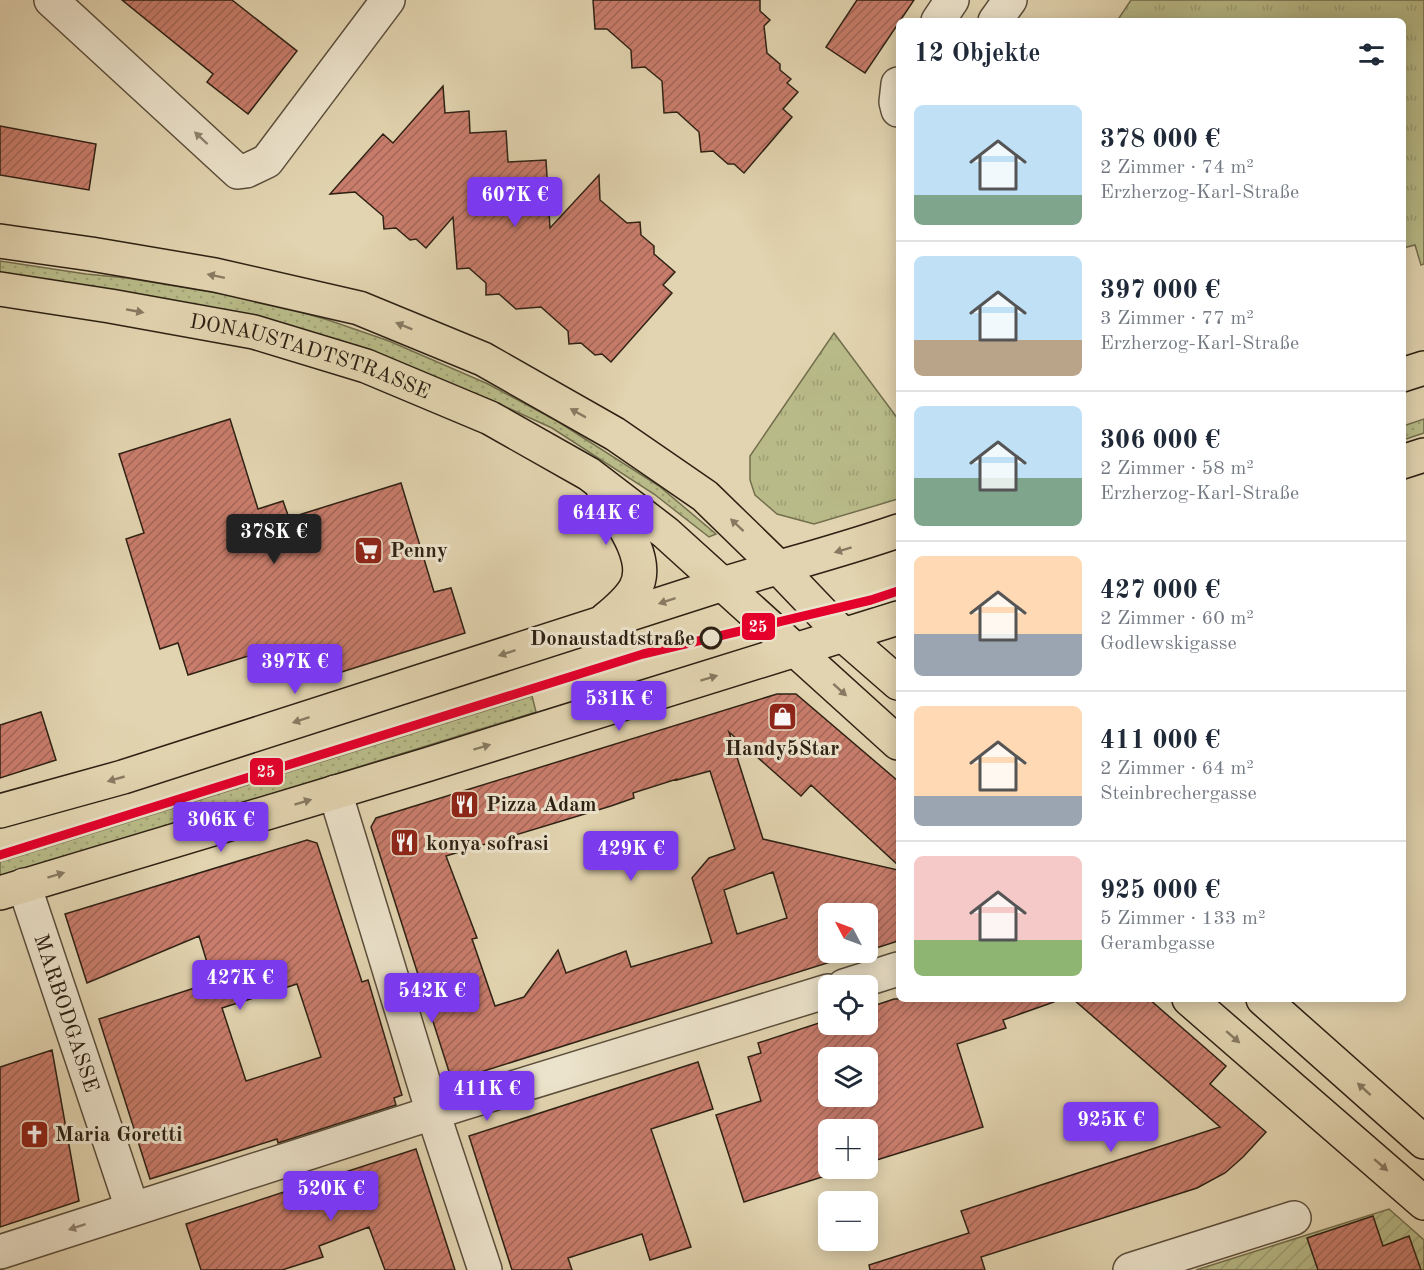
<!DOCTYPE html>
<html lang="de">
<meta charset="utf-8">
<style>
:root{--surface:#fff;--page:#f6f6f7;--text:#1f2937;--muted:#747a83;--line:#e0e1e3;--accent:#7c3aed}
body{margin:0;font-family:"Old Standard TT",serif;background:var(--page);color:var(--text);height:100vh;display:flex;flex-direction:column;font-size:22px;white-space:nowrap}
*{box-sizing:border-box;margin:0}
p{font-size:20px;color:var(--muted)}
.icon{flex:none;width:33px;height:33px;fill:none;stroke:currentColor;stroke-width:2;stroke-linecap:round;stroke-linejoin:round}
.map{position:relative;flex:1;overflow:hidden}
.details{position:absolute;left:896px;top:18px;width:510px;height:984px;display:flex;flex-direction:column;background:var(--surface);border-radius:9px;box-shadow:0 3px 15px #0003}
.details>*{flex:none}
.needle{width:39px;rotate:311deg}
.fabs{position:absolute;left:818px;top:903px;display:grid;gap:12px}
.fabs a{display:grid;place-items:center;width:60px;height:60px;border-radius:9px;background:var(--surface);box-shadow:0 3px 15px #0003;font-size:30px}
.price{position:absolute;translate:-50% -51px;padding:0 14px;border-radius:6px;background:var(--accent);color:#fff;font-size:20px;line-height:39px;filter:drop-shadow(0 2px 3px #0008)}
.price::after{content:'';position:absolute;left:50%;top:36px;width:18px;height:14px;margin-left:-9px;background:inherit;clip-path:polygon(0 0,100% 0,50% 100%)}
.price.selected{background:#222;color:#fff}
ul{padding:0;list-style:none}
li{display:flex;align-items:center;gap:18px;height:150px;padding:0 18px}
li+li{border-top:2px solid var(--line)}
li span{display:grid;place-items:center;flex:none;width:168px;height:120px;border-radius:9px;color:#555}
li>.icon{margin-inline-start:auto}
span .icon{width:72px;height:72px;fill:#fffc;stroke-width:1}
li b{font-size:26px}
h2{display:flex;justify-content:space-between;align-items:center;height:72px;padding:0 18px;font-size:26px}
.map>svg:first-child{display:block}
</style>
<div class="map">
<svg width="1424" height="1270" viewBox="0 0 1424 1270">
<defs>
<pattern id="grass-dots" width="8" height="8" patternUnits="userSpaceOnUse" patternTransform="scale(1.5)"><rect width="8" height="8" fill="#b8bb88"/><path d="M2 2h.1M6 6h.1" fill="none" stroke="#9ea074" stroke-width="1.8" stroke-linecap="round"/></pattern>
<pattern id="park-tufts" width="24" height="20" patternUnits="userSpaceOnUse" patternTransform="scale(1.5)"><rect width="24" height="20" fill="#b8bb88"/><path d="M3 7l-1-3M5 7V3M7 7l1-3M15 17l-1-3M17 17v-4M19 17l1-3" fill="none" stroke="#9ea074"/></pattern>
<pattern id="garden-furrows" width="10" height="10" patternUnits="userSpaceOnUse" patternTransform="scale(1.5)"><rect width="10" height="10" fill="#b8bb88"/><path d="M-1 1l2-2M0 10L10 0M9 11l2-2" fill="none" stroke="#9ea074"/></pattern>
<pattern id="building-hatch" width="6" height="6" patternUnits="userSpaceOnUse" patternTransform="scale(1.5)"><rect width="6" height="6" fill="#c97d6c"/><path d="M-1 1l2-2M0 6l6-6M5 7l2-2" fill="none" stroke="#a46658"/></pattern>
</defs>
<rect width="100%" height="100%" fill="#e2d4b0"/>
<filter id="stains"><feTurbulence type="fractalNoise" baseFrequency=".00333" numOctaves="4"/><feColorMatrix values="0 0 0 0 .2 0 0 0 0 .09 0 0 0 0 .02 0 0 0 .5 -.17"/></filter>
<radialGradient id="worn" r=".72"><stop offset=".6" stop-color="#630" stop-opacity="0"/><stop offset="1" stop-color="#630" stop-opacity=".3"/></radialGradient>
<path fill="url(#grass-dots)" stroke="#736e4e" stroke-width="1.5" d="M0,261L86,274L127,278L259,300L328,320L389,341L488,384L557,421L659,486L716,534L709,537L654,494L552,428L491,400L391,360L0,276Z
M1424,419V433L1403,440V426Z
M532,696L536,712L0,878V862Z"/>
<path fill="url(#park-tufts)" stroke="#736e4e" stroke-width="1.5" d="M1131,0H1424V264L1421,265L1415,245L1403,248L1402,21H1117Z
M834,333L898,419V499L814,524L777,514L755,495L750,480V456Z"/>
<path fill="url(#garden-furrows)" stroke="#736e4e" stroke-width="1.5" d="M1389,1209L1424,1240V1270H1196Z"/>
<path fill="url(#building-hatch)" stroke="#2e2114" stroke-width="1.5" fill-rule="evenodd" d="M122,0H232L297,51L248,114L207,82L213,74Z
M593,0H760V11L770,20L764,26L767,53L780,64V70L791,79L787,83L798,92L783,109L792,117L744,173L734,164H728L713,151L701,152L699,132L677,112L664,113L662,81L645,67L632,68L631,50L607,29H595Z
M857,0H914L865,73L826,47Z
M443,86L445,113L469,111L470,133L506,131L508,162L546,160L550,228L599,175L600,200L627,223L640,222L641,235L654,246V254L675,272L663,285L672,293L611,362L602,354L595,355L581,343L569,344L568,331L541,307L516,309L499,294L486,295V283L469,268L457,269L453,217L426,248L416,239L410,240L396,228L384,229L383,216L355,192L330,194L383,134L393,143Z
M0,126L96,144L89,190L0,175Z
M230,419L258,509L283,501L289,518L401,483L434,592L451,588L465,633L332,675L324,648L268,665L264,651L188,675L178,643L160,649L126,539L144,533L119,454Z
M777,694H796L898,781V865L811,785L801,796L729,732L763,839L898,870V941L867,951V914H828V952H862L452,1081L371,827L376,818ZM710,771L735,849L709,858L692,878L712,943L631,967L626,951L566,973L558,950L524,997L495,1006L472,939L477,938L446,856L611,806L634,798L633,793L677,779V780ZM773,872L787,918L737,934L724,890Z
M41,712L56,760L0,778V725Z
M307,840L317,843L362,982L368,980L402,1095L394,1098L396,1105L278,1143L277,1139L150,1179L99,1019L213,982L199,936L87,983L65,914ZM297,984L321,1057L246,1081L222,1008Z
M894,999H1054V1002L1003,1020L1006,1028L957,1044L983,1127L867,1163V1130H828V1168H850L744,1202L716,1115L761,1101L748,1057L761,1053L758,1043L828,1020V1024H867V1008ZM828,1058H867V1096H828Z
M1073,999H1149L1226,1066L1210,1084L1266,1132L1243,1157L1225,1173L1197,1188L981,1257L985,1270H870L869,1265L969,1233L961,1211L1220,1127Z
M52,1050L79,1201L0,1227V1067Z
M698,1062L713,1109L651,1129L691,1247L650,1260L642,1234L568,1258L572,1270H512L469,1136Z
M416,1149L455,1270H385L369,1227L319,1246L323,1257L282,1270H201L186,1224Z
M1373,1216L1383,1246L1409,1236L1421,1270H1318L1307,1238Z"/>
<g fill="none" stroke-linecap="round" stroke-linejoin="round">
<defs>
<g id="minor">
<path d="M51,0L238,172L246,171L267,161L388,0"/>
<path d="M938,21L952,0"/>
<path d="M995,21L1010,0"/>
<path d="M898,84L896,102L898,110"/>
<path d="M335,792L433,1113L485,1270"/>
<path id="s1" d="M24,885L132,1208"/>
<path d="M844,986L898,969"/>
<path d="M0,1252L457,1105L828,991"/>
<path d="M1130,1270L1294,1218"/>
</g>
<g id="major">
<path d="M0,241L91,254L215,275L359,308L483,359L615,434L705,496L778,567L843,635L898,683"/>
<path id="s2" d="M0,289L110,306L254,332L366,366L490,418L589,474L666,533L898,743"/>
<path d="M1402,375L1424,368"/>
<path d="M1402,462L1424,455"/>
<path d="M604,495C619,518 652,560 635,589C628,601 617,610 606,619"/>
<path d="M0,811L123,777L723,584C781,566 840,551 898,531"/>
<path d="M0,893L426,765L898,618"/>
<path d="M1189,999L1424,1203"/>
<path d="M1263,999L1424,1142"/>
</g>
</defs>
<use href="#minor" stroke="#5b4e3b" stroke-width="36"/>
<use href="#major" stroke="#2e2114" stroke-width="36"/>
<use href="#minor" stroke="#ece3cc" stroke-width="33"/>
<use href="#major" stroke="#e2d4b0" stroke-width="33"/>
<defs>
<path id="tram-1" d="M0,855L643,654L871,600L898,591"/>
</defs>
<use href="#tram-1" stroke="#ece3cc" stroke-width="14"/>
<use href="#tram-1" stroke="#e4002b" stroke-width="9"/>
</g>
<defs><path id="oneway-solid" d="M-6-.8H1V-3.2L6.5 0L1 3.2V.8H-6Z" transform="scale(1.5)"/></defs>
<g fill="#8d8270">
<use href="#oneway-solid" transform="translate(201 138) rotate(-137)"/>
<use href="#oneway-solid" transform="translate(77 1227) rotate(162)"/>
</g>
<g fill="#887a62">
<use href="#oneway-solid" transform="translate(216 276) rotate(-168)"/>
<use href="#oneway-solid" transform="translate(135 311) rotate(10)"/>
<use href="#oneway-solid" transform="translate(404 326) rotate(-158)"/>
<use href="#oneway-solid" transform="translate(578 413) rotate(-151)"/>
<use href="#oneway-solid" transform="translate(737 525) rotate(-137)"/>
<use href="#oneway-solid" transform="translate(843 550) rotate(163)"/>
<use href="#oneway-solid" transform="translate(667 601) rotate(162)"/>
<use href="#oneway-solid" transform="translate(507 653) rotate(162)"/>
<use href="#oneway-solid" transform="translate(709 678) rotate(-17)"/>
<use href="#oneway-solid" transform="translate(840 690) rotate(42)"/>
<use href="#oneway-solid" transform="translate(301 720) rotate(162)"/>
<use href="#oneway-solid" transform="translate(482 747) rotate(-17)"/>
<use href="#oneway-solid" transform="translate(116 779) rotate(164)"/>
<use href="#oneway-solid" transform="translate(303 802) rotate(-17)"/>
<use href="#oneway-solid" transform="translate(56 875) rotate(-17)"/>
<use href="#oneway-solid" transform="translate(1233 1037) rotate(41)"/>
<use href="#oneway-solid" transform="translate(1364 1089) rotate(-138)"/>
<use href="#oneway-solid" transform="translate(1381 1165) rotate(41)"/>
</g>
<defs>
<symbol id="supermarket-square" viewBox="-11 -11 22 22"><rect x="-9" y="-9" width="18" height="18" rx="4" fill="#8f2418" stroke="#ece3cc"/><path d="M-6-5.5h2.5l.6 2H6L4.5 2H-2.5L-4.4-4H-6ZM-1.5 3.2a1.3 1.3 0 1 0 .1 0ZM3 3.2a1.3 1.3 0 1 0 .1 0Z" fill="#fff"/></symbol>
<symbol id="shop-square" viewBox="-11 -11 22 22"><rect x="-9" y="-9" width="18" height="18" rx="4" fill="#8f2418" stroke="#ece3cc"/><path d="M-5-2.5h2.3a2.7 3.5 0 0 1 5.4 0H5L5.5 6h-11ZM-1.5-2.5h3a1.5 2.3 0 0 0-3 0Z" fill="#fff"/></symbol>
<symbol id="restaurant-square" viewBox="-11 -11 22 22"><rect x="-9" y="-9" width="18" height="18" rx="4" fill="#8f2418" stroke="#ece3cc"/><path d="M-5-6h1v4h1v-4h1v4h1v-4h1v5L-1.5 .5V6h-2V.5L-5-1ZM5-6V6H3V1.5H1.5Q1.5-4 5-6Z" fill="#fff"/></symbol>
<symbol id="church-square" viewBox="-11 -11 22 22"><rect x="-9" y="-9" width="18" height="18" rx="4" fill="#8f2418" stroke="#ece3cc"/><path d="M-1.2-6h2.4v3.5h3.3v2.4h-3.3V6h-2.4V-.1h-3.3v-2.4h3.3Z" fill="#fff"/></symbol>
</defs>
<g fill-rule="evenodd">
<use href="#supermarket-square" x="352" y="534" width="33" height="33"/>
<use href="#shop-square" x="766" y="700" width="33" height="33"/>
<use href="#restaurant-square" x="448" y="788" width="33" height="33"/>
<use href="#restaurant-square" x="388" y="826" width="33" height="33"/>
<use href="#church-square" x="18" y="1118" width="33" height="33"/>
</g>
<circle fill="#ece3cc" stroke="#2e2114" stroke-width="3" cx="711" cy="638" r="10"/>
<g text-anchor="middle" stroke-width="6" stroke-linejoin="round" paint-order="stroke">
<g font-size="21" fill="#2e2114" stroke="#ece3cc">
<text dy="7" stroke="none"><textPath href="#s2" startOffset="318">DONAUSTADTSTRASSE</textPath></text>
<text dy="7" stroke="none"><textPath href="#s1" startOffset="135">MARBODGASSE</textPath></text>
</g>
<g font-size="21" font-weight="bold" fill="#2e2114" stroke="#ece3cc" text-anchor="start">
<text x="390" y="557">Penny</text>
<text x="782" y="755" text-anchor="middle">Handy5Star</text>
<text x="486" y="811">Pizza Adam</text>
<text x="426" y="850">konya sofrasi</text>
<text x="55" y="1141">Maria Goretti</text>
</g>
<g font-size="21" font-weight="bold" fill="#2e2114" stroke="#ece3cc" text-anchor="end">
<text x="695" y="645">Donaustadtstraße</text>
</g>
</g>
<g stroke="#ece3cc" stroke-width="2">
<rect x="741" y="612" width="35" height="29" rx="6" fill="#e4002b"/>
<rect x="249" y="757" width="35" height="29" rx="6" fill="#e4002b"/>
</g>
<g font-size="16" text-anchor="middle" font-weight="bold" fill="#fff">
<text x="758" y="632">25</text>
<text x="266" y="777">25</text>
</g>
<rect width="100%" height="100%" filter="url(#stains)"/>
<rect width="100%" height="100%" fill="url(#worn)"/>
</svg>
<div class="fabs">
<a><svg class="needle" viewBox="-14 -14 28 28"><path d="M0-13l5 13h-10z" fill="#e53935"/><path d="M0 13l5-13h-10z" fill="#747a83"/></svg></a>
<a><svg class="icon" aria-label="locate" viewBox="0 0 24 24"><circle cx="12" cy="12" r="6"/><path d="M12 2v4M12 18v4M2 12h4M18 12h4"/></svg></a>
<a><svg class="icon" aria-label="layers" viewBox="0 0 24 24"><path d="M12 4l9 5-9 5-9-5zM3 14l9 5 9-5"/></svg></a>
<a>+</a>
<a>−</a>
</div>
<b class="price" style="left:515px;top:228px">607K €</b>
<b class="price" style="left:606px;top:546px">644K €</b>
<b class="price selected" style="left:274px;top:565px">378K €</b>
<b class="price" style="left:295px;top:695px">397K €</b>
<b class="price" style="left:619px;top:732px">531K €</b>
<b class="price" style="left:221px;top:853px">306K €</b>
<b class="price" style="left:631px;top:882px">429K €</b>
<b class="price" style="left:240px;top:1011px">427K €</b>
<b class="price" style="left:432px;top:1024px">542K €</b>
<b class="price" style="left:487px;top:1122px">411K €</b>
<b class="price" style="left:1111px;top:1153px">925K €</b>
<b class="price" style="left:331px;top:1222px">520K €</b>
<section class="details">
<h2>12 Objekte<svg class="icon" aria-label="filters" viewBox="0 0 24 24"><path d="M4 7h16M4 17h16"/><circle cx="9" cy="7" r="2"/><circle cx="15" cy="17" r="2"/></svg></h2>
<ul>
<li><span style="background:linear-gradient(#bfe0f5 75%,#7fa58c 0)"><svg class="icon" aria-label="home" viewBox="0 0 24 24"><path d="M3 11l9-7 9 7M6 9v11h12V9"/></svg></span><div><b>378 000 €</b><p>2 Zimmer · 74 m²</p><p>Erzherzog-Karl-Straße</p></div></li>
<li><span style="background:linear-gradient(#bfe0f5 70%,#b9a48a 0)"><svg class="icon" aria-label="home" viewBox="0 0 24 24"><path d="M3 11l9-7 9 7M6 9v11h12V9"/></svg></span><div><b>397 000 €</b><p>3 Zimmer · 77 m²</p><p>Erzherzog-Karl-Straße</p></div></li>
<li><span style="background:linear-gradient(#bfe0f5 60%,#7fa58c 0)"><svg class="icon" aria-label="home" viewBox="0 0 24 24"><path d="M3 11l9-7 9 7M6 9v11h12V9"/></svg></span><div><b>306 000 €</b><p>2 Zimmer · 58 m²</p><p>Erzherzog-Karl-Straße</p></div></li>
<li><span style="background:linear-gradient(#ffd9b3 65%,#9aa5b1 0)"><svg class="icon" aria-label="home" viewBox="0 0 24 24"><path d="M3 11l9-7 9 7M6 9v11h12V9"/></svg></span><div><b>427 000 €</b><p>2 Zimmer · 60 m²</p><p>Godlewskigasse</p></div></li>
<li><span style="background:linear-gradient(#ffd9b3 75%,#9aa5b1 0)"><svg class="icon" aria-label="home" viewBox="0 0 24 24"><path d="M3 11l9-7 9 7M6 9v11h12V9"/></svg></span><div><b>411 000 €</b><p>2 Zimmer · 64 m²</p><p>Steinbrechergasse</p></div></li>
<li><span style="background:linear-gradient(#f6c9c9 70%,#8fb573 0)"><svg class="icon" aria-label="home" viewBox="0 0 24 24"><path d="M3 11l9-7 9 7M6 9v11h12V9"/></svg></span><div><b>925 000 €</b><p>5 Zimmer · 133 m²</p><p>Gerambgasse</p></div></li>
</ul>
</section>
</div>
